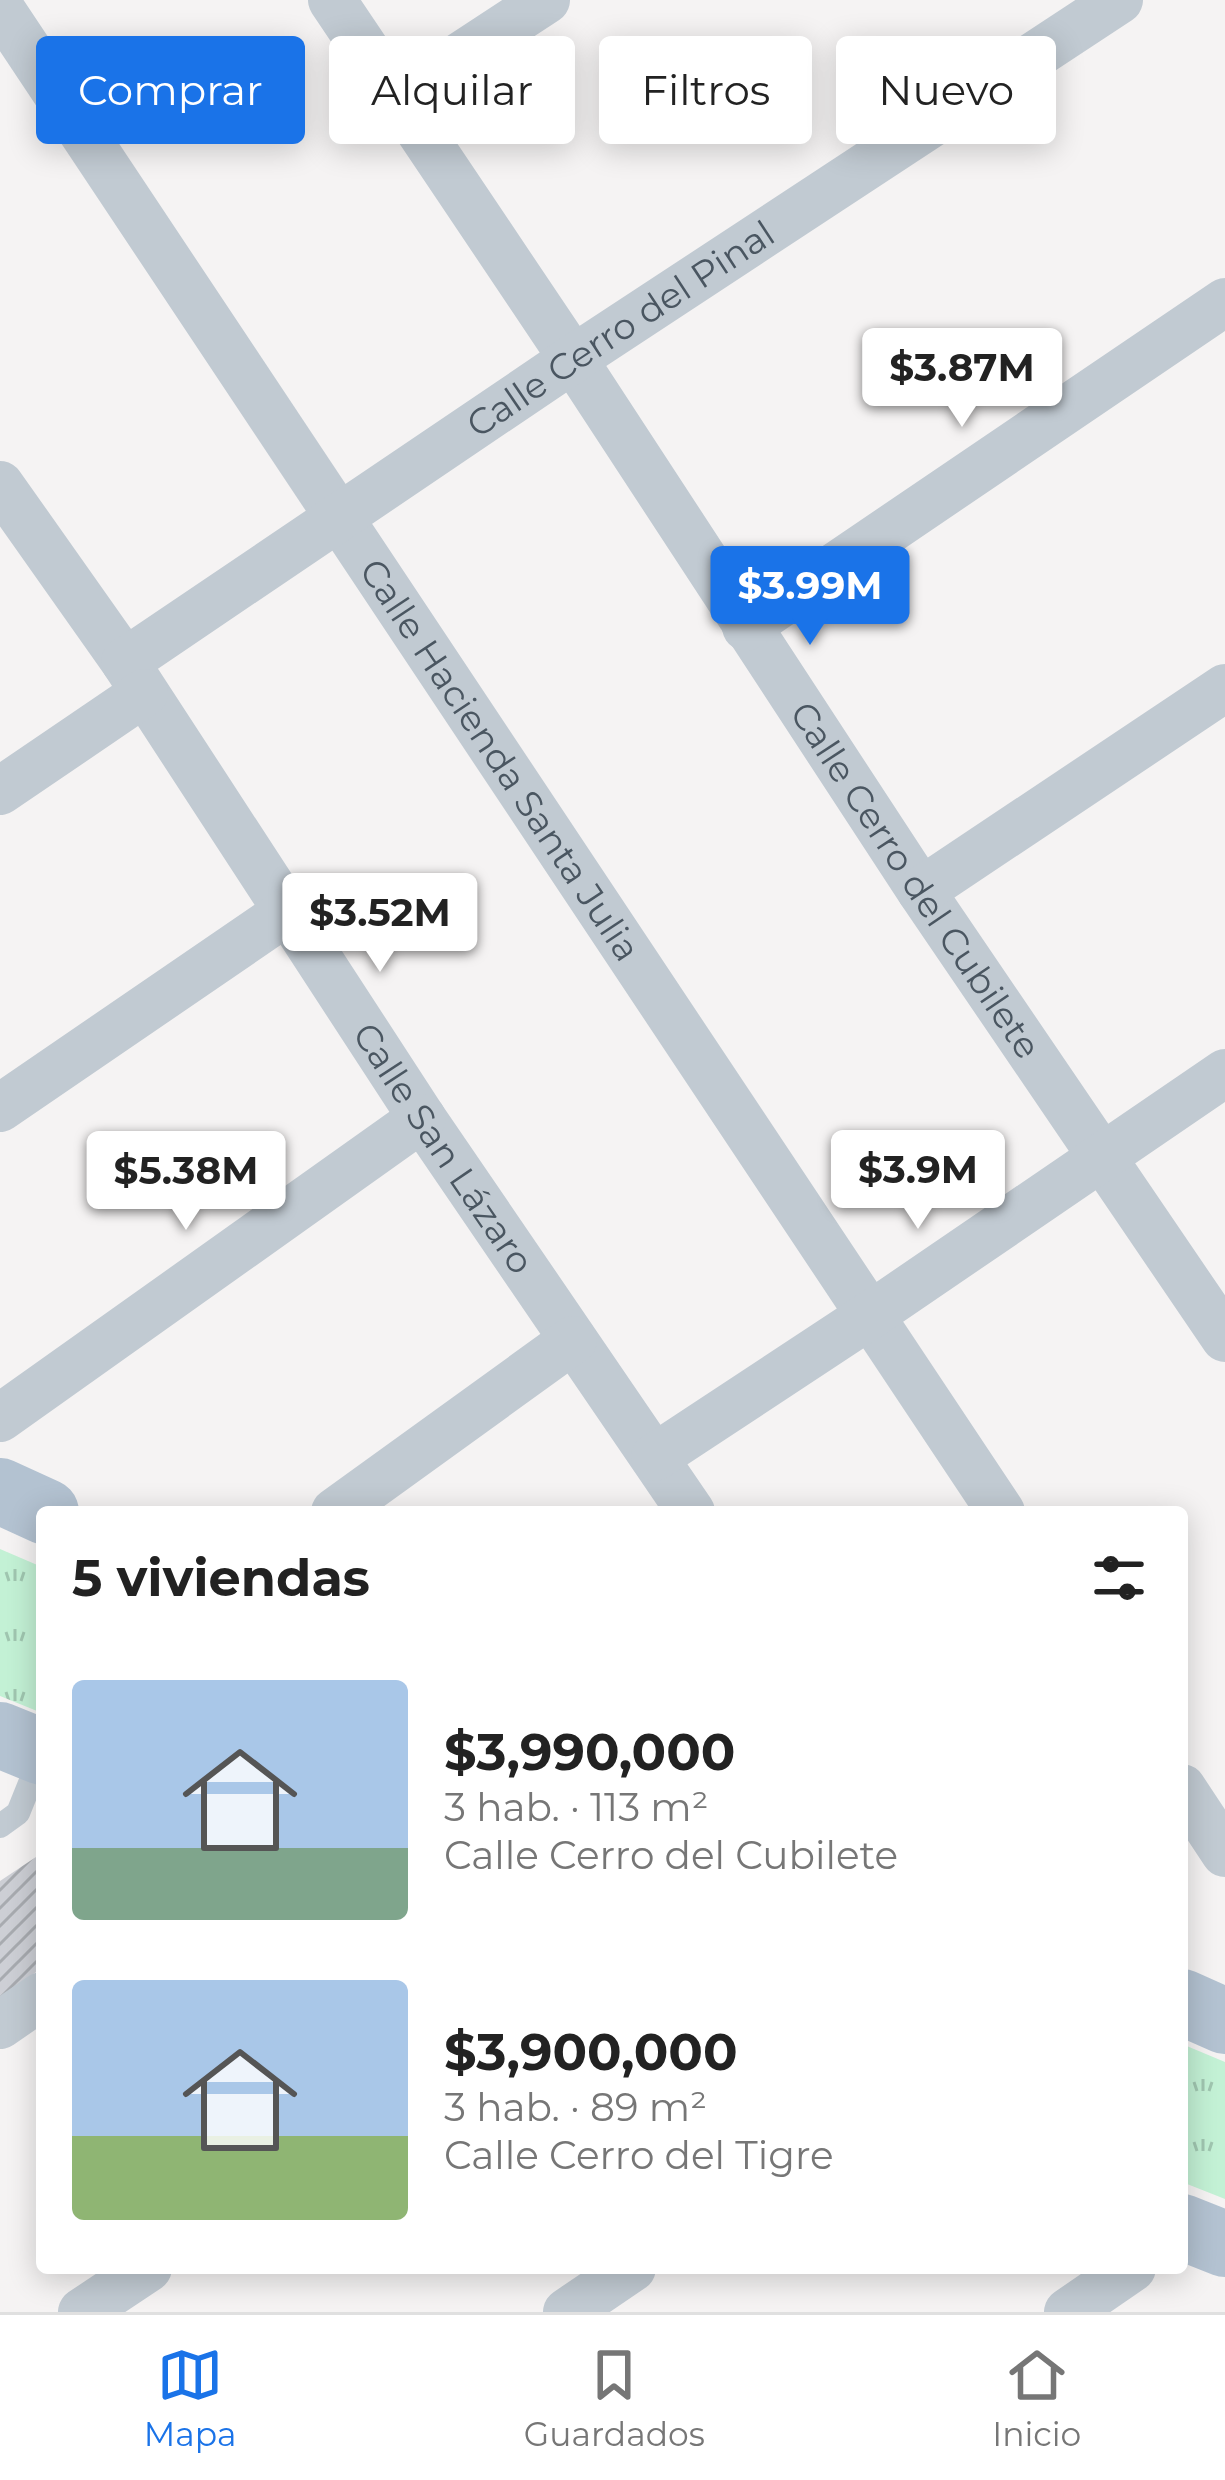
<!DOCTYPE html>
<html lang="es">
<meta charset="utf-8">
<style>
:root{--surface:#fff;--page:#f2f2f2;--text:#222;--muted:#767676;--line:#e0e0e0;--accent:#1a73e8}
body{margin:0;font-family:Montserrat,sans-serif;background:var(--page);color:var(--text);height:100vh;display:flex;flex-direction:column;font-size:45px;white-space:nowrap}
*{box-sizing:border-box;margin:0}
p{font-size:39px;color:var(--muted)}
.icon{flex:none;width:66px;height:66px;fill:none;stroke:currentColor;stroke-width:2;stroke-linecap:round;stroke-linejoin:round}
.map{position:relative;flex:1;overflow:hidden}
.side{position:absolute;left:36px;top:1506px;width:1152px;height:768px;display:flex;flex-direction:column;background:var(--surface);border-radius:12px;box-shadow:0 6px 30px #0003}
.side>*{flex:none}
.hud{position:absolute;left:36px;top:36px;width:1155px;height:108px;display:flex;gap:24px}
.price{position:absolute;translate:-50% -102px;padding:0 27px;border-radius:12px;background:#fff;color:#222;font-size:39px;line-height:78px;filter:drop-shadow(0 3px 6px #0008)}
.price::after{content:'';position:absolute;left:50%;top:72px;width:36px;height:27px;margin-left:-18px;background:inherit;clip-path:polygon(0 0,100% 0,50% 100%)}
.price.selected{background:var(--accent);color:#fff}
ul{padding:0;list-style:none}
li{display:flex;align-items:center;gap:36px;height:300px;padding:0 36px}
li span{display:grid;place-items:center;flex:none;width:336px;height:240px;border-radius:12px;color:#555}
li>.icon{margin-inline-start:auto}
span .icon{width:144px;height:144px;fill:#fffc;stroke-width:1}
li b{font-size:51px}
h2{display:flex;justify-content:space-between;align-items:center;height:144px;padding:0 36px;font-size:51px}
.pill{padding:0 42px;border-radius:12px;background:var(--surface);box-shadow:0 6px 30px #0003;font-size:42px;line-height:108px}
.pill.selected{background:var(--accent);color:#fff}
.menu{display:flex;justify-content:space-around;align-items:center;height:168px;border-top:3px solid var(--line);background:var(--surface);font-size:33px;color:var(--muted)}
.menu a{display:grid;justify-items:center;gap:6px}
.menu .selected{color:var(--accent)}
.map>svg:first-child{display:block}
</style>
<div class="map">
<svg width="1225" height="2312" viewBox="0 0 1225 2312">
<defs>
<pattern id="park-tufts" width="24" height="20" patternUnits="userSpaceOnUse" patternTransform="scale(3)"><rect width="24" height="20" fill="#c3f1d5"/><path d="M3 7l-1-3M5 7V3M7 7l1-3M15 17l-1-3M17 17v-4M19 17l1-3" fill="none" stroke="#a0c6b0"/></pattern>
<pattern id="building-hatch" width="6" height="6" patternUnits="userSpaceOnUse" patternTransform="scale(3)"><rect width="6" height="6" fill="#cdcfd5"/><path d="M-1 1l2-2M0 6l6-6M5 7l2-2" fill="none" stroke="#a8abb0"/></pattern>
</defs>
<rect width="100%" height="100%" fill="#f5f3f3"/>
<path fill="url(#park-tufts)" d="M0,1549L42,1567V1713L0,1696Z
M1182,2044L1225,2062V2199L1182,2182Z"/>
<path fill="url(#building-hatch)" d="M42,1853V1968L0,1997V1881Z"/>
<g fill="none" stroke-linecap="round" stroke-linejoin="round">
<path stroke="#c1cad2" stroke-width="24" d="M0,1826L18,1813L41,1756"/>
<g stroke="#c1cad2" stroke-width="48">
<path id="s1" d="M332,0L573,359L921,891L1225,1338"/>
<path id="s2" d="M0,8L1001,1512"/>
<path d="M398,97L546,0"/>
<path id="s3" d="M0,485L125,662L422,1118L691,1512"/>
<path d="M746,627L1225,302"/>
<path id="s4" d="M125,662L573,359L1119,0"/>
<path d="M0,791L144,693"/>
<path d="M921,891L1225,688"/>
<path d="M0,1108L288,911"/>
<path d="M0,1418L422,1118"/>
<path d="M655,1457L872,1314L1225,1073"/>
<path d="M335,1512L573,1340"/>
<path d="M1182,1788L1225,1853"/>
<path d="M0,2025L42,1996"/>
<path d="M82,2312L148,2268"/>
<path d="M567,2312L632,2268"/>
<path d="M1068,2312L1132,2268"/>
</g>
<path stroke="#b3c2d1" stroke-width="66" d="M0,1491L46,1512
M0,1735L42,1752
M1182,2002L1225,2021
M1182,2227L1225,2244"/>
</g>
<g text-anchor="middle" stroke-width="9" stroke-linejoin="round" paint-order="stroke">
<g font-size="36" fill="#4a5661" stroke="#fff">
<text dy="13" stroke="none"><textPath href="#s4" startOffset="597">Calle Cerro del Pinal</textPath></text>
<text dy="13" stroke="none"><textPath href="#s2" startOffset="903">Calle Hacienda Santa Julia</textPath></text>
<text dy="13" stroke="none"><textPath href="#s1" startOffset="1056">Calle Cerro del Cubilete</textPath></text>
<text dy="13" stroke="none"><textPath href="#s3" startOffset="798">Calle San Lázaro</textPath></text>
</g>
</g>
</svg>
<b class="price" style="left:962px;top:430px">$3.87M</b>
<b class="price selected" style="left:810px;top:648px">$3.99M</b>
<b class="price" style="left:380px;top:975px">$3.52M</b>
<b class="price" style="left:918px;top:1232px">$3.9M</b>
<b class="price" style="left:186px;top:1233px">$5.38M</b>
<div class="hud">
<a class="pill selected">Comprar</a>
<a class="pill">Alquilar</a>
<a class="pill">Filtros</a>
<a class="pill">Nuevo</a>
</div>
<section class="side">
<h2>5 viviendas<svg class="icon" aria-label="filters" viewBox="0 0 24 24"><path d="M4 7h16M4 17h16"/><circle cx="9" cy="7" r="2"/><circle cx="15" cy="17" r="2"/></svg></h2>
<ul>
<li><span style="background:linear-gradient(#a9c7e8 70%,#7fa58c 0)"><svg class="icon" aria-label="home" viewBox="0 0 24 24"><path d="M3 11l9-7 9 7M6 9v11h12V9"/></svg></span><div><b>$3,990,000</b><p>3 hab. · 113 m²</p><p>Calle Cerro del Cubilete</p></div></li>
<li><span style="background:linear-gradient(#a9c7e8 65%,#8fb573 0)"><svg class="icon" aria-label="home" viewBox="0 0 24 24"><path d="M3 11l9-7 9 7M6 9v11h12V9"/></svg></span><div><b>$3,900,000</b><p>3 hab. · 89 m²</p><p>Calle Cerro del Tigre</p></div></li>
</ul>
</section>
</div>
<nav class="menu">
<a class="selected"><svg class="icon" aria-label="map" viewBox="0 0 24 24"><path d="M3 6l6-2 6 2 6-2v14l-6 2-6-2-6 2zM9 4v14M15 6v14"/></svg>Mapa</a>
<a><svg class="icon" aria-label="saved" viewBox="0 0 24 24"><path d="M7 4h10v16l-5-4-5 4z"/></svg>Guardados</a>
<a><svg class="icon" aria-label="home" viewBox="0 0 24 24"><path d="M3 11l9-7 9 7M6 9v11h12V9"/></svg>Inicio</a>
</nav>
